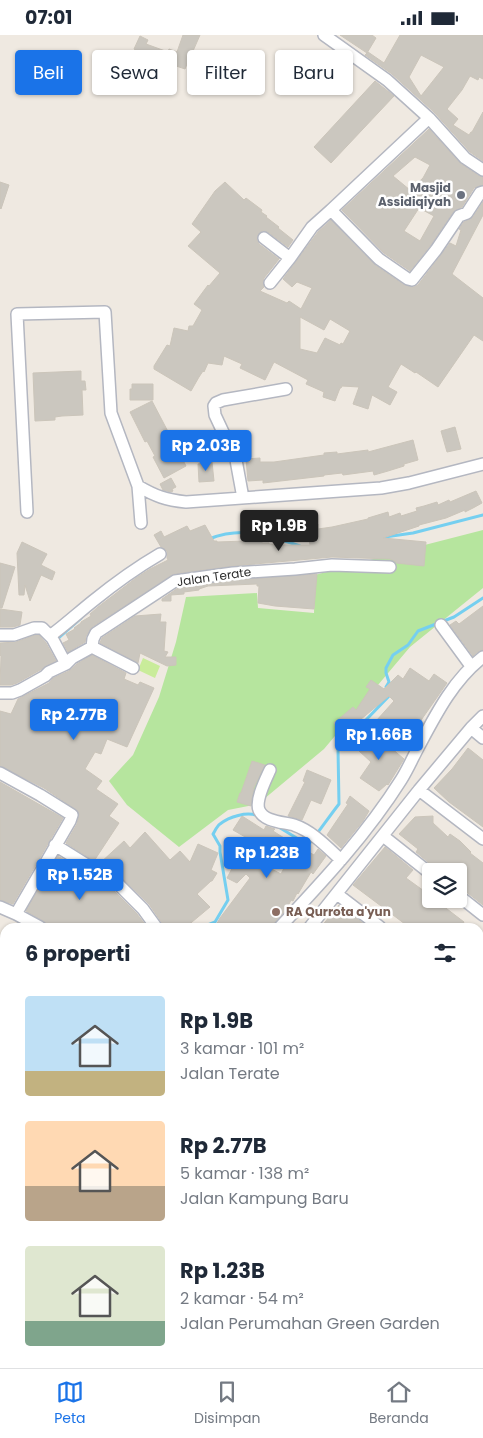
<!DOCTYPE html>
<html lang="id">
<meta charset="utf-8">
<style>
:root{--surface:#fff;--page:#f6f6f7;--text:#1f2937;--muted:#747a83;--line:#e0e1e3;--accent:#1a73e8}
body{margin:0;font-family:Poppins,sans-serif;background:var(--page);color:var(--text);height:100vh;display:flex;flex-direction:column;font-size:19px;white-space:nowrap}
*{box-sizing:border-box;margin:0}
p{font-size:16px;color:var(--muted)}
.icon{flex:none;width:28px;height:28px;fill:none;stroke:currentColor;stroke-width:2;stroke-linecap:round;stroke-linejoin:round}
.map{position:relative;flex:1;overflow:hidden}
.side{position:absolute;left:0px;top:888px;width:484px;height:446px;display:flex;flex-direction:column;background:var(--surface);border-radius:15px 15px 0 0;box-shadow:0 1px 4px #0004}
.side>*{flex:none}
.hud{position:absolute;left:15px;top:15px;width:454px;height:45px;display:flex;gap:10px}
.tools{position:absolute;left:422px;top:828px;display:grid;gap:10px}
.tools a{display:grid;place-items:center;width:45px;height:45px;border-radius:5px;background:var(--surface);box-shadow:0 1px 4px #0004;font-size:25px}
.price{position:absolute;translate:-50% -42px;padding:0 11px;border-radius:5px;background:var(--accent);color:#fff;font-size:16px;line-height:32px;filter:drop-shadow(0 1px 2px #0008)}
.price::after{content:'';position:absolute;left:50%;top:30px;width:15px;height:11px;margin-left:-8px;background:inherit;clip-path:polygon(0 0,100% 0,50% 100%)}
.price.selected{background:#222;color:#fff}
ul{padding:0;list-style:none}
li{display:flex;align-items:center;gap:15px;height:125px;padding:0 25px}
li span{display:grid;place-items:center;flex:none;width:140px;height:100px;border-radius:5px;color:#555}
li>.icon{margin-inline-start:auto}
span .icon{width:60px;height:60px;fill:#fffc;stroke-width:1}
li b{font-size:21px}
h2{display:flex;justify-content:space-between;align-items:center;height:60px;padding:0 25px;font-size:21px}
.chip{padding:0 18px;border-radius:5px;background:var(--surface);box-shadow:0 1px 4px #0004;font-size:18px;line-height:45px}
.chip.selected{background:var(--accent);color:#fff}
.status{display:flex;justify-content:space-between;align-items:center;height:35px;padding:0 25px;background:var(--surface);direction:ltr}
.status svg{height:14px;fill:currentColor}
.tabs{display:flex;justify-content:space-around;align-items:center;height:70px;border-top:1px solid var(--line);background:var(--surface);font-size:14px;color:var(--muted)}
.tabs a{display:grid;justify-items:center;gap:2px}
.tabs .selected{color:var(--accent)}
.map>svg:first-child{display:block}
</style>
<div class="status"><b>07:01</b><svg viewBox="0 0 49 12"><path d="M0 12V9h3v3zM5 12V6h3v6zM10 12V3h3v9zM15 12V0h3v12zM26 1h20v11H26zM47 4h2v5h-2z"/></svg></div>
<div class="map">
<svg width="483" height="1333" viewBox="0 0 483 1333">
<rect width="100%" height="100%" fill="#efe9e1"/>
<path fill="#b6e59e" d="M483,495V553L410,612L324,714L258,769L228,775L179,812L127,770L109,746L133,720L159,662L176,607L186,562L257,558L258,573L314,578L315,540L413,513Z
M0,981L5,982V1215L0,1216Z"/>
<path fill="#c9ec9a" d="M143,623L160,631L155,643L138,635Z"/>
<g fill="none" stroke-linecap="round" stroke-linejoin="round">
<path stroke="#75cff0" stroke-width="3" d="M385,502L413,498L483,480
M209,504C243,491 267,500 300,511
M56,605L81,583
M388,654L386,652L389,647L386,638V633L393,620L408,610L418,596L454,582L483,563
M277,791L308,810C319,797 328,783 339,769L338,714L391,659
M203,892L215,887L228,865L220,817V811L213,799C215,796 217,791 220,789C229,782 247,776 258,781
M0,1233L5,1232"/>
</g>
<path fill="#cbc7bf" stroke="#cbc5ba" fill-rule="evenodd" d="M183,0H200L193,16H192L185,34L144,20L134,14L140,1L148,5L146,9L168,17L169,14L177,17Z
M340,0H372L376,3L367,18Z
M400,0H483V44L479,42L478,45L470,41L462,55L447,74L458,84L453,90L469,100L471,97H472L483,77V126L470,117L434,77L392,39L365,20L368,17L384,28ZM421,20L444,32L421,61L409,42Z
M375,46L394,61L331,128L314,112Z
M429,94L460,128L479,141L483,142V150L474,153L462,172L453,177L430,211L410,236L384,218L342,175ZM415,122L430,130L423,143L410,155L393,141ZM419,173L434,181L420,206L404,196Z
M0,147L9,150L1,174L0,173Z
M225,147L244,165L246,163L262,175L261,177L267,181L266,182L279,192L278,193L293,205L288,212L268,197L262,196L258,199L257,205L259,209L279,224L264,243L263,247L264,252L260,256L287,268L289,266L301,274L312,253L297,247L292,252L283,244L318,197L331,185L375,230L404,250L414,252L418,250L450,208L456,211L461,195L459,194L464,187L473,182L483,167V180L452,239L483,263V306L474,300L438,352L416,337L415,338L401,329L388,352L397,357L390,370L372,360L368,374L353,369L359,352L342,351L341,353H340L335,366L323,362L324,357L306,349L308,345L274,327L265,345L240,333L242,329L224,321L222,330L208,328L204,337L203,336L199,342L191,356L154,334V331L167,310L170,311L174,293L188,296L189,291H193L202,275L194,269L208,250L209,251L220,238L188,211L201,197L192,189L215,156ZM300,282L324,295L330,284L350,296L343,309L341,308L340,310L325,303L317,318L300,314Z
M81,336V346H85L86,355H82L83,380L62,381L55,382V385L35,386L33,338Z
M132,349H153V365H130V354H132Z
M152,366L186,431L164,443L153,422L155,421L147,406L145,407L130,377Z
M455,392L461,414L447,417L441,396Z
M413,405L418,425L404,429V431L388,436L374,440L373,436L343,440L342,438L324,440V441L263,448V445L248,446L246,424L260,423V427H274L324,420V418L337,417V419L368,415V417Z
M212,427L214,446L199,447L198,429Z
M171,443L176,452L172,454L173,456L171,457L163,455L160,449Z
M476,456L482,468L473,473L465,477V475L446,483L419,490V491L383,503L426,507L424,531L396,528V527L390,524L332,522L233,531L174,539L92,592L86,601L85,607L68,617L63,608L69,605L66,599L75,594L74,593L81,588V587L91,581L90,579L98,572L136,543L150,534L168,525L167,523V516L161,512L154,500L161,496L164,502L187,491L190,496L205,490L214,506H217V507L246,506V500H255V502L262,501V508H269V509L279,510H310L307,491L318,489V494L332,492L368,484V483L388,477L389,482L400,478L401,481L417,476L416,473L424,471L437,467L438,470L449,465L450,467Z
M22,507L47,519L41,530L55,537L52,545L41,540L30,566L25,550L24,560H19L17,518Z
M0,528L15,532L2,573H0Z
M317,539L314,574L275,571L258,568L259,551H257V549L208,551L199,554V555L184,557V559L171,560V566H162V564L178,553L234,545Z
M483,571V615L479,616L473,621L450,590L456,586L459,589Z
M0,574L22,577L20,590L13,592H0Z
M161,579L160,587H166L164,616L168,617L165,622H176V630L167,631L140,618L138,628L100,608L102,603L135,581Z
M35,600H39L46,608L56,626L17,648L11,650H0L1,621L0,620V608L16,607Z
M92,620L126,638L124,644L138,650L140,647L154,653L127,712L107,704L101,719L95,717L85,734L102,746L96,754L118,769L109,781L119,788L94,826L66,808L77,789L79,780L78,776L44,753L0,731V676L11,679L18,664L49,648L53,643L69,636L77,629Z
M410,633L429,646L434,639L447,648L417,691L420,693L411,711L376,686L394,666L389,661L343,699L334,688L353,672L356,675L370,654L366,652L371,645L384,654L398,640L403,644Z
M369,694L404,724L388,750L387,749L379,756L360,743L371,727L358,715L367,705L363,701Z
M468,713L483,725V792L449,767L434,753L452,734Z
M252,726L265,730L254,752L251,771L237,767L240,758H241Z
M307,735L331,745L321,769L311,765L302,785L288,781L305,747L303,746Z
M0,747L63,783L13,869L0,865Z
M350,761L369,776L363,786L341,813L327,800L348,769L346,768Z
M242,781L264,795L266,791L275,794L273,796L292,808V809L306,817L307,816L314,820L318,814L326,821L313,839L311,837L298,859L297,858L293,866L291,865L286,875L275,887L272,892H215L220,883L250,843L246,839L237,848L227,843L237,824L235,823L238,816L281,839L286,829L260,812L261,811L233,795Z
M433,781V788L448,802L450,799L460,806L471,817L470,818L483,828V870L464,855L459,854V836H443L436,831L434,832L416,817L418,814L399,799L415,782Z
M145,797L170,825L180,816L190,827L198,809L218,818L211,835L217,838L212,846H211L197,859L210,872L186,892H163L162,888L149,869L124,845L99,829L124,806L130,813Z
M385,812L413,835L406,843L431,861V864H434L464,887L461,892H409L353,850Z
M58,821L114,856L137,879L147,892H47V889L44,886L26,876Z
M339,870L368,892H321Z"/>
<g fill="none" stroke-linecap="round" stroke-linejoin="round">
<defs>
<path id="street" d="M324,0L387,45L429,83L465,123L483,135
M331,175L379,224L408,244L412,245L436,215L459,181L467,178L480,158L483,157
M264,203L290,223
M270,248L290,223L312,192L331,175L429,83
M138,451C155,461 166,465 186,467L381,453L409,448L483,429
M243,463L236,425L215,380L214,371L216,368L223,365L286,354
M27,477L17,279L105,277L111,378L138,451L141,488
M441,590L471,631
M0,600H14L34,593H42L52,603L66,629L72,623L92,612
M50,601C65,590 78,578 93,566C114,549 136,533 160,519
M92,612L93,604L96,598L175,546L233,538L295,534L332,530L390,532
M92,612L133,633
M0,658H12L20,655L45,641L49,637L66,629
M471,693L483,703
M270,735C266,744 255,765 259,775C264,787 283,787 294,790C312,796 327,812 341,825
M0,738L40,760L72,780L70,786L16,879L0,872
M419,755L483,804
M383,801L431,839
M55,810L119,850L143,874L156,892
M337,859L380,892
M459,861L483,880
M16,879L40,892
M280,892C323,846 367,799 401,745C408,734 413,722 419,711C436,679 454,644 483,622
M310,892L419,755L471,693L483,681
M479,968L483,962
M479,1092L483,1095
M479,1125L483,1119
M479,1315H483
M171,1329V1333
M280,1329V1333
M216,1333L258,1329"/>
</defs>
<use href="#street" stroke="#b4b7c1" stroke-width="14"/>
<use href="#street" stroke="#fff" stroke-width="11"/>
</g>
<circle fill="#6b7280" stroke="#fff" stroke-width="2" cx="461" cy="160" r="5"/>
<circle fill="#8d6e63" stroke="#fff" stroke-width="2" cx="276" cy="877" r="5"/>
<g text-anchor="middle" stroke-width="5" stroke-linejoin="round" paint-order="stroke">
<g font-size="12" font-weight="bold" fill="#5b616d" stroke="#fff" text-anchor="end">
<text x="451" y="157">Masjid<tspan x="451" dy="14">Assidiqiyah</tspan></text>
</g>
<g font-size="12" fill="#2e2e2e" stroke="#fff">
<text transform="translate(214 542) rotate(-8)" y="4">Jalan Terate</text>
</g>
<g font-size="12" font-weight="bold" fill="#785e54" stroke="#fff" text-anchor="start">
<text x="286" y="881">RA Qurrota a'yun</text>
</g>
</g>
</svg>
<div class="tools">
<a><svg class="icon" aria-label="layers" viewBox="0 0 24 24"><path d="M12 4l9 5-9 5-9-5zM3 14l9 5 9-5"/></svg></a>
</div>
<b class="price" style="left:206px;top:437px">Rp 2.03B</b>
<b class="price selected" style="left:279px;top:517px">Rp 1.9B</b>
<b class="price" style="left:74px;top:706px">Rp 2.77B</b>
<b class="price" style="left:379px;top:726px">Rp 1.66B</b>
<b class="price" style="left:267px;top:844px">Rp 1.23B</b>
<b class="price" style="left:80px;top:866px">Rp 1.52B</b>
<div class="hud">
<a class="chip selected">Beli</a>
<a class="chip">Sewa</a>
<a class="chip">Filter</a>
<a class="chip">Baru</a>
</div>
<section class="side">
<h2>6 properti<svg class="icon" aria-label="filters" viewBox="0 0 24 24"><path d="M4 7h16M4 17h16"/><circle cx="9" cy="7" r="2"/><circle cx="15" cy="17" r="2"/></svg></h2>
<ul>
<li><span style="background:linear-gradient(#bfe0f5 75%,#c2b280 0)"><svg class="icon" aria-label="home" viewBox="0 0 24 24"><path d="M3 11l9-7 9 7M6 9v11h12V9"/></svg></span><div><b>Rp 1.9B</b><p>3 kamar · 101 m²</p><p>Jalan Terate</p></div></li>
<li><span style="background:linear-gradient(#ffd9b3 65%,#b9a48a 0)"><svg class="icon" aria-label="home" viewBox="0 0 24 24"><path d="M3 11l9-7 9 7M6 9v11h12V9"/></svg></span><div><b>Rp 2.77B</b><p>5 kamar · 138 m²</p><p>Jalan Kampung Baru</p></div></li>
<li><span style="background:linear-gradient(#dfe7d0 75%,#7fa58c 0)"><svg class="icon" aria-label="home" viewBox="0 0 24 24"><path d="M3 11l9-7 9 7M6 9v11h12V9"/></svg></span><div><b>Rp 1.23B</b><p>2 kamar · 54 m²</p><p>Jalan Perumahan Green Garden</p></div></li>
</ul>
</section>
</div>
<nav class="tabs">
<a class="selected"><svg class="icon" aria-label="map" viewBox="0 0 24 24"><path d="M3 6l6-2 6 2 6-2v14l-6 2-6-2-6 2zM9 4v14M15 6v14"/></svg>Peta</a>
<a><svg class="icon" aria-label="saved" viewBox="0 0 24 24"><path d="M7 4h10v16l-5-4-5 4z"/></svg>Disimpan</a>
<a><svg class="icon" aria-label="home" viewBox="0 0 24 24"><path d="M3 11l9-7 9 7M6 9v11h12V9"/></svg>Beranda</a>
</nav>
